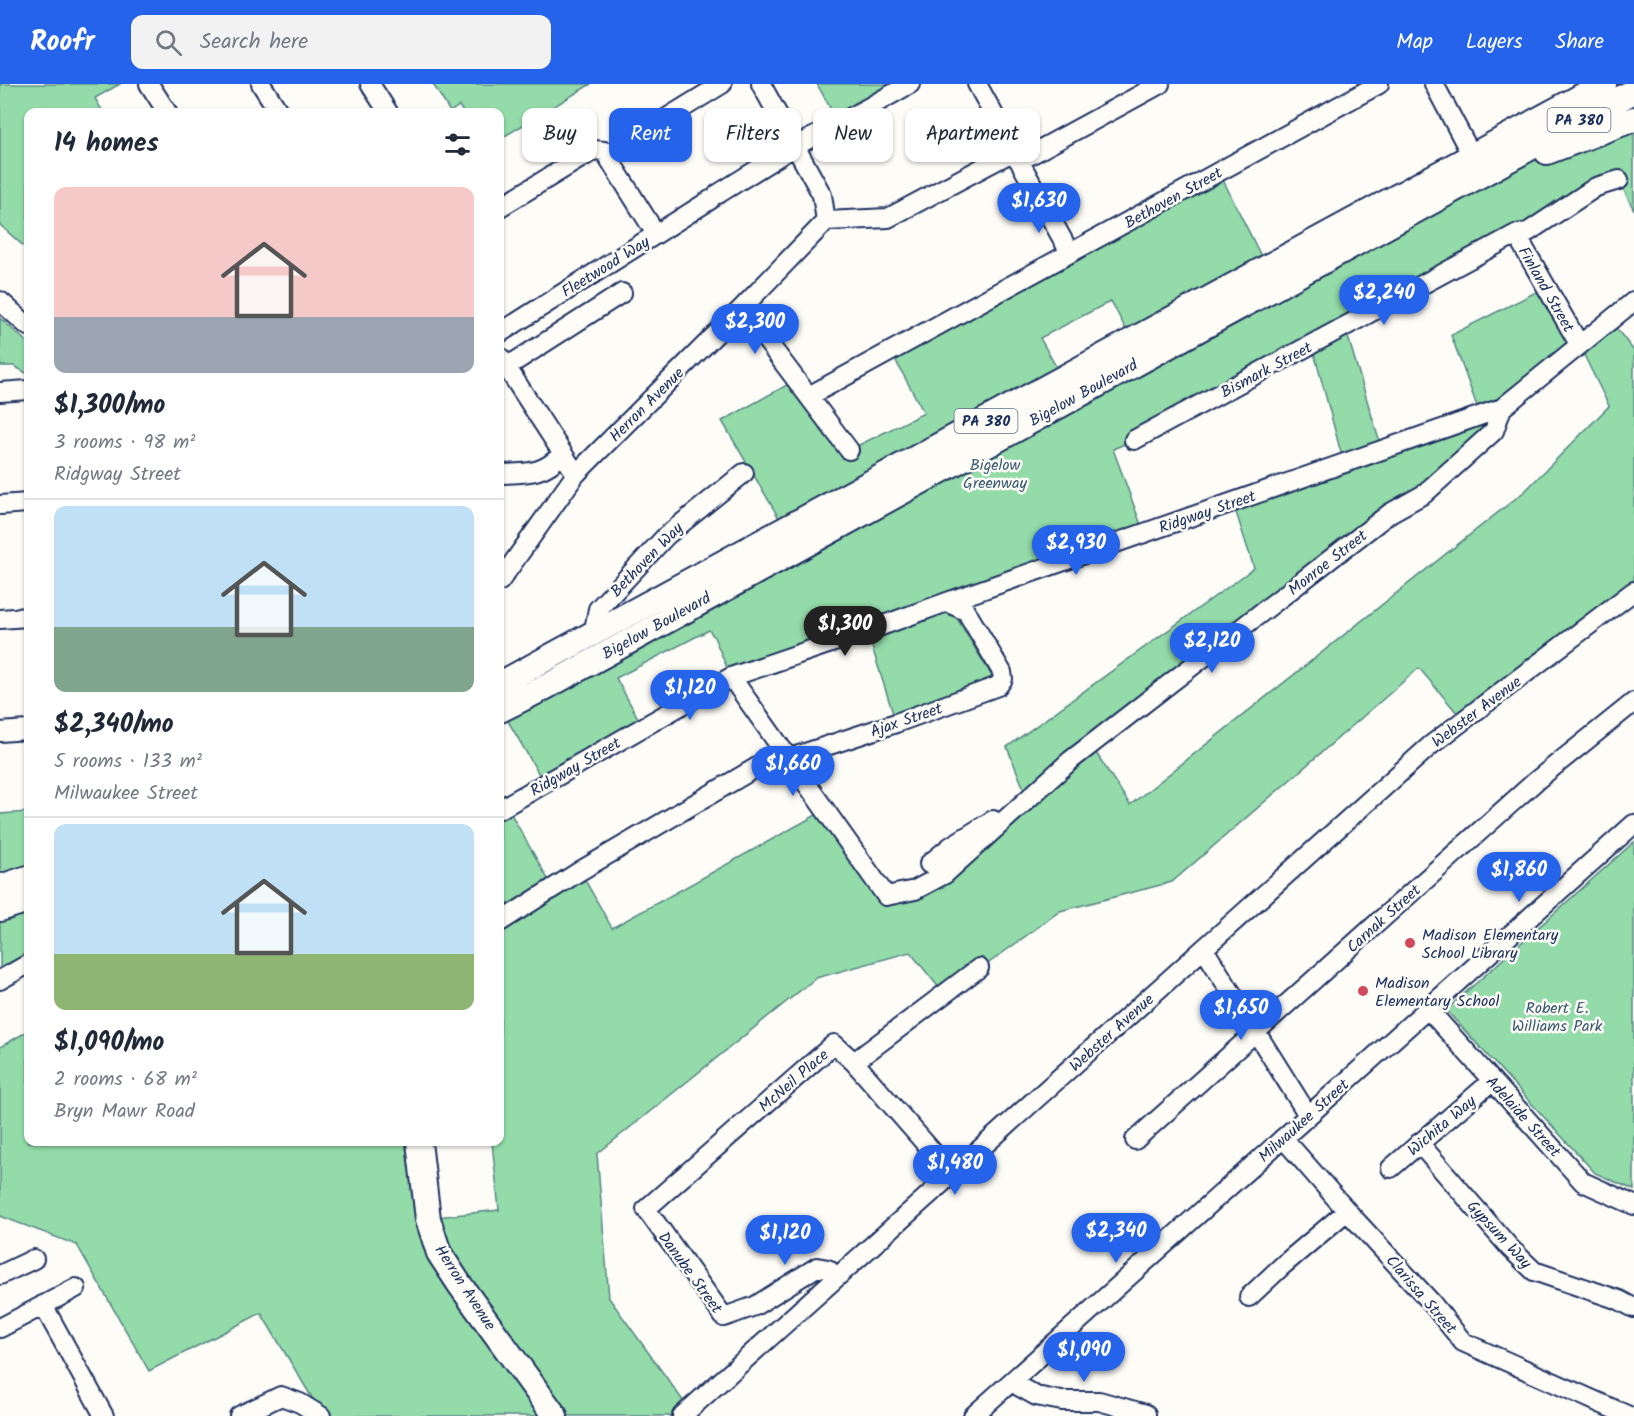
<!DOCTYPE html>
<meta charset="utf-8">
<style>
:root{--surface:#fff;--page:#f2f2f3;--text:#1f2937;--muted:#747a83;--line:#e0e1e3;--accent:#2563eb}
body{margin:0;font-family:Kalam,sans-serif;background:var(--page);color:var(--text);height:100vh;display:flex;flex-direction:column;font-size:22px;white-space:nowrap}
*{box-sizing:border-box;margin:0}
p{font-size:20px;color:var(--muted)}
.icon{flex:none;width:33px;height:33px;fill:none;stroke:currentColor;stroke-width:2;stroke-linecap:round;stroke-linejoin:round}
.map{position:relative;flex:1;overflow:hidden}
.details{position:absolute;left:24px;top:24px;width:480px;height:1038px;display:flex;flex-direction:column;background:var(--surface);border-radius:12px;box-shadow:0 2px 4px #0004}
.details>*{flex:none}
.banner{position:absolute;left:522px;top:24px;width:570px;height:54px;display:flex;gap:12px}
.price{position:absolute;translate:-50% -51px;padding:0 14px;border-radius:21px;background:var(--accent);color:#fff;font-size:20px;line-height:39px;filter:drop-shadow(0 2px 3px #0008)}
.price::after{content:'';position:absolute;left:50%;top:36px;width:18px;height:14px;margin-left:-9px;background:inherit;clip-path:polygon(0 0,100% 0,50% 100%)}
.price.active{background:#222;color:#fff}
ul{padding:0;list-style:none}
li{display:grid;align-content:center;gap:12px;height:318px;padding:0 30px}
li+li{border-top:2px solid var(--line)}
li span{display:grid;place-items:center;height:186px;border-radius:12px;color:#555}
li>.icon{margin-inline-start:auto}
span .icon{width:108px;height:108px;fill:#fffc;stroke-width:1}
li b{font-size:26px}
h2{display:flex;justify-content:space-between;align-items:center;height:72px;padding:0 30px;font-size:26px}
.pill{padding:0 21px;border-radius:12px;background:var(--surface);box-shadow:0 2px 4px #0004;font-size:21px;line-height:54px}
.pill.active{background:var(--accent);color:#fff}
header{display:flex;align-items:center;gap:36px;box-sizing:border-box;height:84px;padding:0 30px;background:var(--accent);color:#fff}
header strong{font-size:28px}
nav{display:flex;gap:33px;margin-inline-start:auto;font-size:21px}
.search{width:420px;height:54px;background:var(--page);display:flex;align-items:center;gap:15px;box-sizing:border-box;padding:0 21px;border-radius:12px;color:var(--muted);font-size:22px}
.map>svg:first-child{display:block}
</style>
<header>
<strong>Roofr</strong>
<div class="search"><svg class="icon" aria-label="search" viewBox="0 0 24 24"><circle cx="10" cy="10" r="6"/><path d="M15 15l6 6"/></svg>Search here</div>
<nav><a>Map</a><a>Layers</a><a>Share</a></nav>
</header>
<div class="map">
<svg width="1634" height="1332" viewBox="0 0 1634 1332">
<rect width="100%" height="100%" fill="#fdfcf7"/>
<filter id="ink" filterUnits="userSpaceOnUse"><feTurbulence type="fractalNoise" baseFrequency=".0167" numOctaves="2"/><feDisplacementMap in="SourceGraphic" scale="12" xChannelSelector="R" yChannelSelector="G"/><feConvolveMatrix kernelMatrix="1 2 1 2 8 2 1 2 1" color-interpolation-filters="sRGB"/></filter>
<g filter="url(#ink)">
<path fill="#93dba9" stroke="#578584" stroke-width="1.5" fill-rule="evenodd" d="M0,0H120L95,14L103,28H28V166L0,141Z
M433,0H591L500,55V28H463L459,22L450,28Z
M817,0H910L839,40Z
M1634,7V126L1619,97L1345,243L1382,366L1481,333L1451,251L1546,203L1579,260L1610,236L1634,267V507L1464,637L1419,584L1172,798L1060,827L945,911L910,868L816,894L597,1070L609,1214L689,1325L682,1332H323L261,1229L149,1287L77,1161L0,1132V963L28,947V1058H419L428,1134L499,1126L492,1058H500V725L506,721L553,804L580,787L612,844L825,726L886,812L915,806L1028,715L1007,663L1254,484L1233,419L1344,380L1312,261L1134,356L1113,365L1144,449L947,518L998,602L896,639L867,547L731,593L714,553L709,546L616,594L643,643L544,699L501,625ZM1579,261L1609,322L1525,407L1130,721L1091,661L1494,347L1502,324Z
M1219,88L1267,184L1132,257L1111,217L1040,254L1063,295L786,446L722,337L796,296L849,366L924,329L890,266Z
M0,234L28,259V290L14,282H0Z
M28,728V794L0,803V730Z
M1634,758V1106L1595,1089L1446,926Z
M28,816V880L0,896V825Z"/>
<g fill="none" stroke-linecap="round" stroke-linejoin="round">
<defs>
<path id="minor" d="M149,0L167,28
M261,0L279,28
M370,0L388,28
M761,0L822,111L826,137
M977,0L1070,169
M1434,0L1472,72
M606,70L656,150
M1019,77L1160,0
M718,110L795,62L839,40L910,0
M500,123L594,66L604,67L606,70L613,67L722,0
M826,137L888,134L1014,67
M1516,150L1579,260
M0,217L28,242
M742,224L849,366
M500,249L710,116
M500,273L576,390
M500,284L516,277L622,209
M0,308L28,306
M809,312L1379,0
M1134,356L1516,150L1528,148L1596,103L1619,96
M500,390C526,389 543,391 562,370
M0,421L28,419
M500,497L576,390L742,224L826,137
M0,535L28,533
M593,551L598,525L666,452L744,389
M731,593L886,812L915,806L945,790L1071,676L1390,429L1424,410L1494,347L1502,324
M0,648L28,646
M500,725L731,593L881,542L947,518L1502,324L1634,217
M929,780L951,762L993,736
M500,838L580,787L769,676L787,675L896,639L998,602L1003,595L1002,588L966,527L947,518
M1204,865L1308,1031
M0,896L28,880
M1428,925L1583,1098L1634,1121
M854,978L979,884
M1283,1054L1347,1127L1430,1217L1463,1258L1629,1332
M1135,1056L1537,696L1634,618
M1419,1059L1510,1164L1534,1187L1619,1216L1634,1224
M1391,1084L1492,997
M0,1191L34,1175
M836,1194L828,1185L817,1183L755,1222L724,1233L646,1125L834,960L854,978L952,1090
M1249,1213L1282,1182L1347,1127
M43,1221L104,1332
M0,1244L76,1204
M1011,1298L1036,1312L1062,1317H1099L1146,1330
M239,1332L281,1312L300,1319L321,1332
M682,1332L1431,661L1634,507
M973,1332L1634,740"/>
<path id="major" d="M1547,68L1634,35
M500,600L1604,0
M500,626L544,604L1634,7
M0,803L28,794
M0,825L28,816
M419,1058L428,1135L439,1169L460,1201L555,1332"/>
</defs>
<use href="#minor" stroke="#1b2f5e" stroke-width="22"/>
<use href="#major" stroke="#1b2f5e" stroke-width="28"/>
<use href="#minor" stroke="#fdfcf7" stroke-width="18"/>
<use href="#major" stroke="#fdfcf7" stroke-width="24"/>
</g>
</g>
<g fill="#d1495b" stroke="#fdfcf7" stroke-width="2">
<circle cx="1410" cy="859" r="6"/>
<circle cx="1363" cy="907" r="6"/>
</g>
<g text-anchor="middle" stroke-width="5" stroke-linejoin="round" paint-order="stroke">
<g fill="#fdfcf7" stroke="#5f6c8c" stroke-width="1.5">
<rect x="1547.5" y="24" width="63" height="24" rx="4.5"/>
<rect x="954.5" y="325" width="63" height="24" rx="4.5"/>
</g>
<g font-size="15" font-weight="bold" fill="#1b2f5e">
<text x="1579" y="41">PA 380</text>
<text x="986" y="342">PA 380</text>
</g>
<g font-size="16" fill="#1b2f5e" stroke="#fdfcf7">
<text transform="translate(1173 113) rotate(-29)" y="6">Bethoven Street</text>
<text transform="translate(605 182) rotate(-32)" y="6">Fleetwood Way</text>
<text transform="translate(1547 205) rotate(60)" y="6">Finland Street</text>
<text transform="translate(1266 285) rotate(-28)" y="6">Bismark Street</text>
<text transform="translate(1083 308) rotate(-29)" y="6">Bigelow Boulevard</text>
<text transform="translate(646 320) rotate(-45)" y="6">Herron Avenue</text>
<text transform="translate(1207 427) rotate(-19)" y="6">Ridgway Street</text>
<text transform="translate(646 475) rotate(-46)" y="6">Bethoven Way</text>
<text transform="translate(1327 478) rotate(-38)" y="6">Monroe Street</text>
<text transform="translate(656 541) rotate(-29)" y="6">Bigelow Boulevard</text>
<text transform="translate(1476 627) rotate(-37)" y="6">Webster Avenue</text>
<text transform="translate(906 635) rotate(-19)" y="6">Ajax Street</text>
<text transform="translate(575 682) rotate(-30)" y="6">Ridgway Street</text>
<text transform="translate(1383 834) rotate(-42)" y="6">Carnak Street</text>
<text transform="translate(1111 948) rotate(-42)" y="6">Webster Avenue</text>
<text transform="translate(793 996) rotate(-41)" y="6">McNeil Place</text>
<text transform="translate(1524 1032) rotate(48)" y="6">Adelaide Street</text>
<text transform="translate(1303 1036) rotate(-42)" y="6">Milwaukee Street</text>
<text transform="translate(1441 1041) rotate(-40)" y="6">Wichita Way</text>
<text transform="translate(1500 1150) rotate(47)" y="6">Gypsum Way</text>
<text transform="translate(691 1188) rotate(54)" y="6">Danube Street</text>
<text transform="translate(466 1203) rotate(57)" y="6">Herron Avenue</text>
<text transform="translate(1422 1210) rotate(49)" y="6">Clarissa Street</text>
</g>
<g font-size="16" fill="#395a71" stroke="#fdfcf7">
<text x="995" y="386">Bigelow<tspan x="995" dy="18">Greenway</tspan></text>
<text x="1557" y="929">Robert E.<tspan x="1557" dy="18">Williams Park</tspan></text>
</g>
<g font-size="16" fill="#1b2f5e" stroke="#fdfcf7" text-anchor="start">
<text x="1422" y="856">Madison Elementary<tspan x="1422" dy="18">School Library</tspan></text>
<text x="1375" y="904">Madison<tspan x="1375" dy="18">Elementary School</tspan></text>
</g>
</g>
</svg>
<b class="price" style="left:1039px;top:150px">$1,630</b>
<b class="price" style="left:1384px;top:242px">$2,240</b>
<b class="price" style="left:755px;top:271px">$2,300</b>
<b class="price" style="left:1076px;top:492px">$2,930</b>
<b class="price active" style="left:845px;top:573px">$1,300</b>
<b class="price" style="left:1212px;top:590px">$2,120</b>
<b class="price" style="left:690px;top:637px">$1,120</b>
<b class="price" style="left:793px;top:713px">$1,660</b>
<b class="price" style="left:1519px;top:819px">$1,860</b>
<b class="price" style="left:1241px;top:957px">$1,650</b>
<b class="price" style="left:955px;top:1112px">$1,480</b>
<b class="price" style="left:1116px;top:1180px">$2,340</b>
<b class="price" style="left:785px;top:1182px">$1,120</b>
<b class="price" style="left:1084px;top:1299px">$1,090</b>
<div class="banner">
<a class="pill">Buy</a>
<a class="pill active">Rent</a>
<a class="pill">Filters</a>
<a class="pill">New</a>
<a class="pill">Apartment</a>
</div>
<section class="details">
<h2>14 homes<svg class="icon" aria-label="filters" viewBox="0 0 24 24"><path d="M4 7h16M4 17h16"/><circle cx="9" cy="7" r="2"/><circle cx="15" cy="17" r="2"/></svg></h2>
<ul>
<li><span style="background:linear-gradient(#f6c9c9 70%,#9aa5b1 0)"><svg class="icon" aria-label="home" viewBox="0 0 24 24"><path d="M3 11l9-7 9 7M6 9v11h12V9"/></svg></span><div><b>$1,300/mo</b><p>3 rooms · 98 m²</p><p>Ridgway Street</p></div></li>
<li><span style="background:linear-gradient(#bfe0f5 65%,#7fa58c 0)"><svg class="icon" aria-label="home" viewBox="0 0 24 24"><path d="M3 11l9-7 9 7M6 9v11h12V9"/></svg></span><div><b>$2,340/mo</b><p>5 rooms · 133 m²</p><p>Milwaukee Street</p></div></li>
<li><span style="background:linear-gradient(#bfe0f5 70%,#8fb573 0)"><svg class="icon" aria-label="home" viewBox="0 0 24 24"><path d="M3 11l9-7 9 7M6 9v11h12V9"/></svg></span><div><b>$1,090/mo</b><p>2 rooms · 68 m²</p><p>Bryn Mawr Road</p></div></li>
</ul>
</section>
</div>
